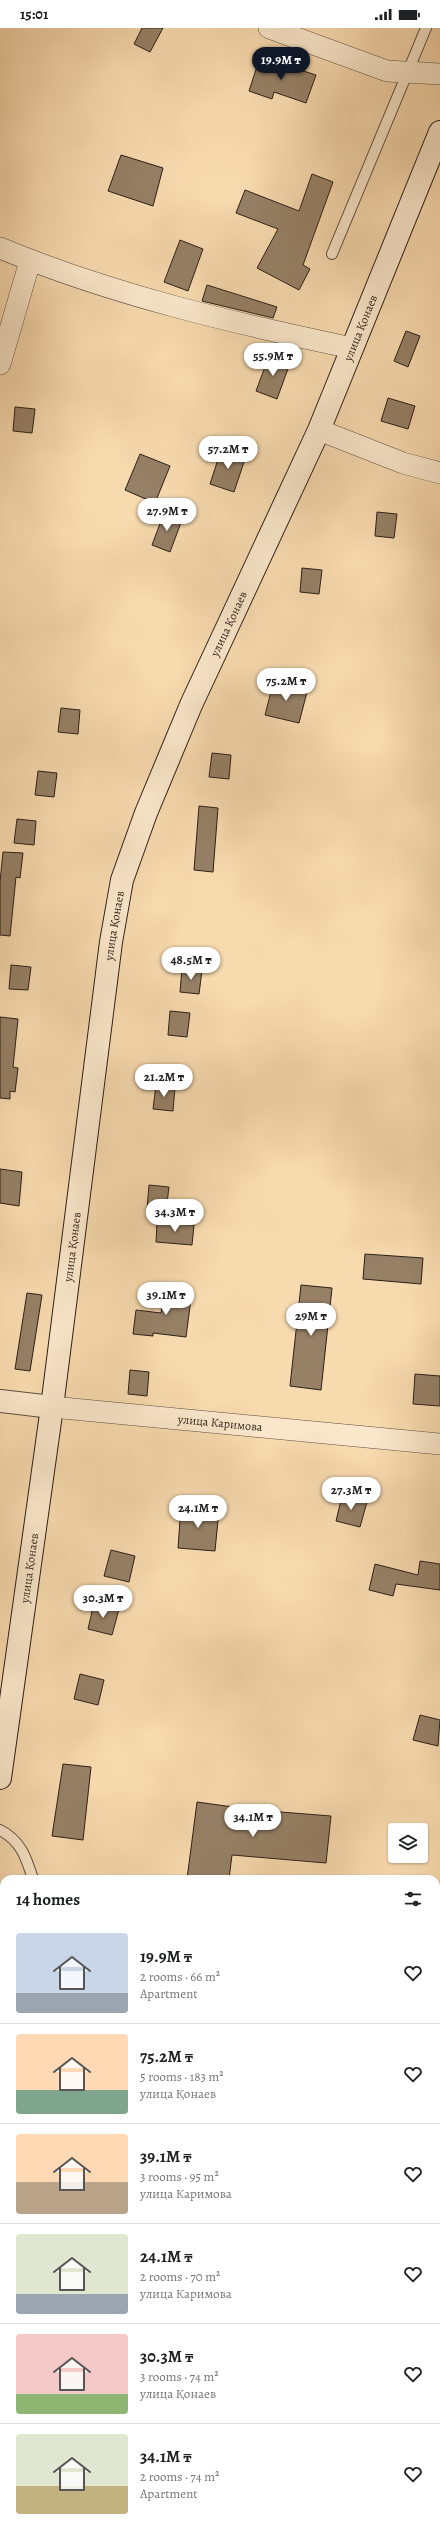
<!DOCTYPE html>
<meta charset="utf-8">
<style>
:root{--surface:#fff;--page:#f6f6f6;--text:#202124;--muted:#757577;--line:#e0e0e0;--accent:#111827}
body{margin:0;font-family:Alegreya,serif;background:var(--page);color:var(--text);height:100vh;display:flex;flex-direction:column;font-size:15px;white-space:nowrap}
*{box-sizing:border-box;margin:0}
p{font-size:13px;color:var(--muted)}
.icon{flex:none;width:22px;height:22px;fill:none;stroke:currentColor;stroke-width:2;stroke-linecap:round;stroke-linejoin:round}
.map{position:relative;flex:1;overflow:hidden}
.panel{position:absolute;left:0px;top:1847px;width:440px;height:656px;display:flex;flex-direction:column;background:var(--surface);border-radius:12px 12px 0 0;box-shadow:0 1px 3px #0004}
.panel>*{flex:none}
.tools{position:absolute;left:388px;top:1795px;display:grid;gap:8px}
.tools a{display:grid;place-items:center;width:40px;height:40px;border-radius:4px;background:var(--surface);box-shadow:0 1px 3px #0004;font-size:20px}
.price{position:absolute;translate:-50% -34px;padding:0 9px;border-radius:14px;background:#fff;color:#222;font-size:13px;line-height:26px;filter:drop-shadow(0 1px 2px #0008)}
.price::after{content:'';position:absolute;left:50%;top:24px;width:12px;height:9px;margin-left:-6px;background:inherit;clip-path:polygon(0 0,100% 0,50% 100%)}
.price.current{background:var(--accent);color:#fff}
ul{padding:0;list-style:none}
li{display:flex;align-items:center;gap:12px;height:100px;padding:0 16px}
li+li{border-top:1px solid var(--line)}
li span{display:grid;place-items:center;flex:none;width:112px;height:80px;border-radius:4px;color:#555}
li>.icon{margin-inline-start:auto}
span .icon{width:48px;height:48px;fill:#fffc;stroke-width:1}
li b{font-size:17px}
h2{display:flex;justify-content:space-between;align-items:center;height:48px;padding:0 16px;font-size:17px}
.status{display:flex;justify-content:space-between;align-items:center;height:28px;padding:0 20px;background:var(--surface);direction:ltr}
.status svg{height:11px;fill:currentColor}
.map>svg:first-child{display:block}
</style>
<div class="status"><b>15:01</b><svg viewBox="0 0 49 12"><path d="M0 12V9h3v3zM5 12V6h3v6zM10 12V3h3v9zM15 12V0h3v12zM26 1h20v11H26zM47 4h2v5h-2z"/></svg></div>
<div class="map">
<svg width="440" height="2503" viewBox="0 0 440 2503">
<rect width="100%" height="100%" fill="#f8daaf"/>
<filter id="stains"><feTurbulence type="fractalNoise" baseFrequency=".005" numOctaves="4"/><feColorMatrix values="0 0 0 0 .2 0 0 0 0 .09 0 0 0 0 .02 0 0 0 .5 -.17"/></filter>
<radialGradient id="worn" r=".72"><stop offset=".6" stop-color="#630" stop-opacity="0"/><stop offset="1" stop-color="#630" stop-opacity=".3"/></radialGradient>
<path fill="#968066" stroke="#2b1f17" d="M142,0H163L150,24L134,16Z
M260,29L316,47L306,75L274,64L272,71L249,63Z
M121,127L163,140L153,178L108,163Z
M312,146L333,154L303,237L310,241L299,262L257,240L278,201L236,185L245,162L299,183Z
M180,212L203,221L188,263L164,254Z
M207,257L277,279L273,290L202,273Z
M406,303L420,308L408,339L394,333Z
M269,328L290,335L277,371L256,363Z
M388,370L415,378L408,401L381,393Z
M15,379L35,381L32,405L13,403Z
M222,419L246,428L234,464L210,456Z
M140,426L170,438L155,475L125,462Z
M377,484L397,486L394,510L375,508Z
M164,485L182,492L170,524L152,517Z
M302,540L322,542L319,566L300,564Z
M274,652L308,660L299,695L265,687Z
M61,680L80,682L78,706L58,704Z
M212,725L231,727L229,751L209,749Z
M38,743L57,745L54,769L35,767Z
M199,778L218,780L213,844L194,842Z
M17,791L36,793L34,817L14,815Z
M3,824L23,825L20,850L16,849L10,908L0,907V854Z
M11,937L31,939L28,962L9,961Z
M182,940L202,942L199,966L180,964Z
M170,983L190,985L187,1009L168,1007Z
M0,989L18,991L13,1039L18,1040L15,1064L10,1063V1071L0,1070Z
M156,1057L175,1059L173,1083L153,1081Z
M0,1141L22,1144L19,1178L0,1175Z
M149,1157L169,1159L166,1183L147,1181Z
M157,1194L194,1197L192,1217L156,1214Z
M365,1226L423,1230L421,1256L363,1251Z
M301,1257L332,1260L321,1362L290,1358Z
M165,1259L192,1263L186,1309L153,1305V1308L133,1306L136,1282L161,1285Z
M27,1265L42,1267L30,1343L15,1341Z
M130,1342L149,1344L147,1368L128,1366Z
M415,1346L440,1348V1378L413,1376Z
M342,1468L367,1474L360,1499L336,1493Z
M181,1478L219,1482L215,1523L178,1520Z
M111,1522L135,1528L129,1554L104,1548Z
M420,1533L440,1536V1562L396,1556L393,1568L369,1562L375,1536L418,1547Z
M94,1575L119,1581L112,1607L88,1601Z
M80,1646L104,1652L98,1677L74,1671Z
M420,1687L440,1692L438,1718L413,1712Z
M63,1736L91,1739L83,1812L52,1808Z
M197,1774L255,1782L331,1788L326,1835L232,1827L229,1851H187Z"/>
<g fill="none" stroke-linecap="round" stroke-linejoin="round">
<defs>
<path id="service" d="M332,226L426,0
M0,1802C21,1813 26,1829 33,1851"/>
<g id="minor">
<path d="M269,0L387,43L440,46"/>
<path d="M0,220C113,267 233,295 352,320"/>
<path d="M0,336L30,233"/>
<path d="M319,402L403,435L440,445"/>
<path id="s1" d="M52,1379L440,1416"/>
<path d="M436,1885L440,1870"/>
<path d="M0,1975L4,1976"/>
<path d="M436,2050L440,2051"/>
<path d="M289,2503L290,2499"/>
</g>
<path id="tertiary" d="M0,1373L52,1379"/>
<g id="secondary">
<path id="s2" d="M0,1750L52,1379L111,914L122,852L146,785L191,677L319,402L440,104"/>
</g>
</defs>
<use href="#service" stroke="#5e4e3d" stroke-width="12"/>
<use href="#minor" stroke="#5e4e3d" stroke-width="22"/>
<use href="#tertiary" stroke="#5e4e3d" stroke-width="24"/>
<use href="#secondary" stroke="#2b1f17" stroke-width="24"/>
<use href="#service" stroke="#fae7cb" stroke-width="10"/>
<use href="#minor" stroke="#fae7cb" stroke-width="21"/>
<use href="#tertiary" stroke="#fae7cb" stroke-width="22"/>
<use href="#secondary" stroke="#fae7cb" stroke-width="22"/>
</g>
<g text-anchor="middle" stroke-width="3.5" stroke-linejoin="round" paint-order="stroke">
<g font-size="12" fill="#2b1f17" stroke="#fae7cb">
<text dy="4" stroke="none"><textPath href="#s2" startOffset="1508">улица Қонаев</textPath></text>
<text dy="4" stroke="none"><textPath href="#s2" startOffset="1184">улица Қонаев</textPath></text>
<text dy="4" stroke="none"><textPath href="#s2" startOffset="860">улица Қонаев</textPath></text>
<text dy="4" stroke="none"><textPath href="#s2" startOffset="536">улица Қонаев</textPath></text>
<text dy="4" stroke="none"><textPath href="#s1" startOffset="169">улица Каримова</textPath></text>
<text dy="4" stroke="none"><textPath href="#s2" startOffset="212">улица Қонаев</textPath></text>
</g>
</g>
<rect width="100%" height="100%" filter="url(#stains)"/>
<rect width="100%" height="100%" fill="url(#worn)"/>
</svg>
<div class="tools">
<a><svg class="icon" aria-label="layers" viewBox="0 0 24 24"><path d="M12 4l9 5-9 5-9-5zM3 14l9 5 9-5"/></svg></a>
</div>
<b class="price current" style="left:281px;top:53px">19.9M ₸</b>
<b class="price" style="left:273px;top:349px">55.9M ₸</b>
<b class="price" style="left:228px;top:442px">57.2M ₸</b>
<b class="price" style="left:167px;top:504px">27.9M ₸</b>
<b class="price" style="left:286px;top:674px">75.2M ₸</b>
<b class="price" style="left:191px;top:953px">48.5M ₸</b>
<b class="price" style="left:164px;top:1070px">21.2M ₸</b>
<b class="price" style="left:175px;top:1205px">34.3M ₸</b>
<b class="price" style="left:166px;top:1288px">39.1M ₸</b>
<b class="price" style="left:311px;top:1309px">29M ₸</b>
<b class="price" style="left:351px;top:1483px">27.3M ₸</b>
<b class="price" style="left:198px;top:1501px">24.1M ₸</b>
<b class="price" style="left:103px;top:1591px">30.3M ₸</b>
<b class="price" style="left:253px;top:1810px">34.1M ₸</b>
<section class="panel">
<h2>14 homes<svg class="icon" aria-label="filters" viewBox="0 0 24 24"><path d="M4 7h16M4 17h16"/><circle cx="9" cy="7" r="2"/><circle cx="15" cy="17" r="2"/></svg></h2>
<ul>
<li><span style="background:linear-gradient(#c9d6e8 75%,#9aa5b1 0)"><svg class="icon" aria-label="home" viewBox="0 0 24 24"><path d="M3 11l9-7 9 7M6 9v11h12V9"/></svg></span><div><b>19.9M ₸</b><p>2 rooms · 66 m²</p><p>Apartment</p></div><svg class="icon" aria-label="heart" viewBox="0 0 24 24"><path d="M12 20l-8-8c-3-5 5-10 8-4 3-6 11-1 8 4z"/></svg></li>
<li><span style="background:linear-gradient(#ffd9b3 70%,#7fa58c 0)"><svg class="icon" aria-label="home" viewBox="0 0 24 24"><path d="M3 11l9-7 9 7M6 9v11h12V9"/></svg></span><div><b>75.2M ₸</b><p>5 rooms · 183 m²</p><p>улица Қонаев</p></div><svg class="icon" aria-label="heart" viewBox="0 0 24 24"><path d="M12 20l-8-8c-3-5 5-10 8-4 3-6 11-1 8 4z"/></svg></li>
<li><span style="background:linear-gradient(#ffd9b3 60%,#b9a48a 0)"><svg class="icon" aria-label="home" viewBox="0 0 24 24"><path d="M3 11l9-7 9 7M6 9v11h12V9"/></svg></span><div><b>39.1M ₸</b><p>3 rooms · 95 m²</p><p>улица Каримова</p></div><svg class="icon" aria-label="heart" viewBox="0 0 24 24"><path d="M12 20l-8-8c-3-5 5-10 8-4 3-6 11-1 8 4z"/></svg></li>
<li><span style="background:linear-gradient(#dfe7d0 75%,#9aa5b1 0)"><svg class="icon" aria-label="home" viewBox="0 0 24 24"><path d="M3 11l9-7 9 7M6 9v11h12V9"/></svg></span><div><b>24.1M ₸</b><p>2 rooms · 70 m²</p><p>улица Каримова</p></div><svg class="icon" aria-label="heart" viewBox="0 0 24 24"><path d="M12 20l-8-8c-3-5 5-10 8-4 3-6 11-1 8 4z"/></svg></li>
<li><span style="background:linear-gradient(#f6c9c9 75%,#8fb573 0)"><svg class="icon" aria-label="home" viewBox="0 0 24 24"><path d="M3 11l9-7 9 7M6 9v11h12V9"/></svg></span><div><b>30.3M ₸</b><p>3 rooms · 74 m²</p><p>улица Қонаев</p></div><svg class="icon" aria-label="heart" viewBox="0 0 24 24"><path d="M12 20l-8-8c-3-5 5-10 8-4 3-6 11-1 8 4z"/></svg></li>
<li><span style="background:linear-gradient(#dfe7d0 65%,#c2b280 0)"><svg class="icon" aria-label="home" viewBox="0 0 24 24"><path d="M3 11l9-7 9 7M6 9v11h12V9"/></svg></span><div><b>34.1M ₸</b><p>2 rooms · 74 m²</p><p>Apartment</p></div><svg class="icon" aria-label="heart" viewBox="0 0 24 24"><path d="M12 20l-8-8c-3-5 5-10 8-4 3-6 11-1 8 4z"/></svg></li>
</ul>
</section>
</div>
